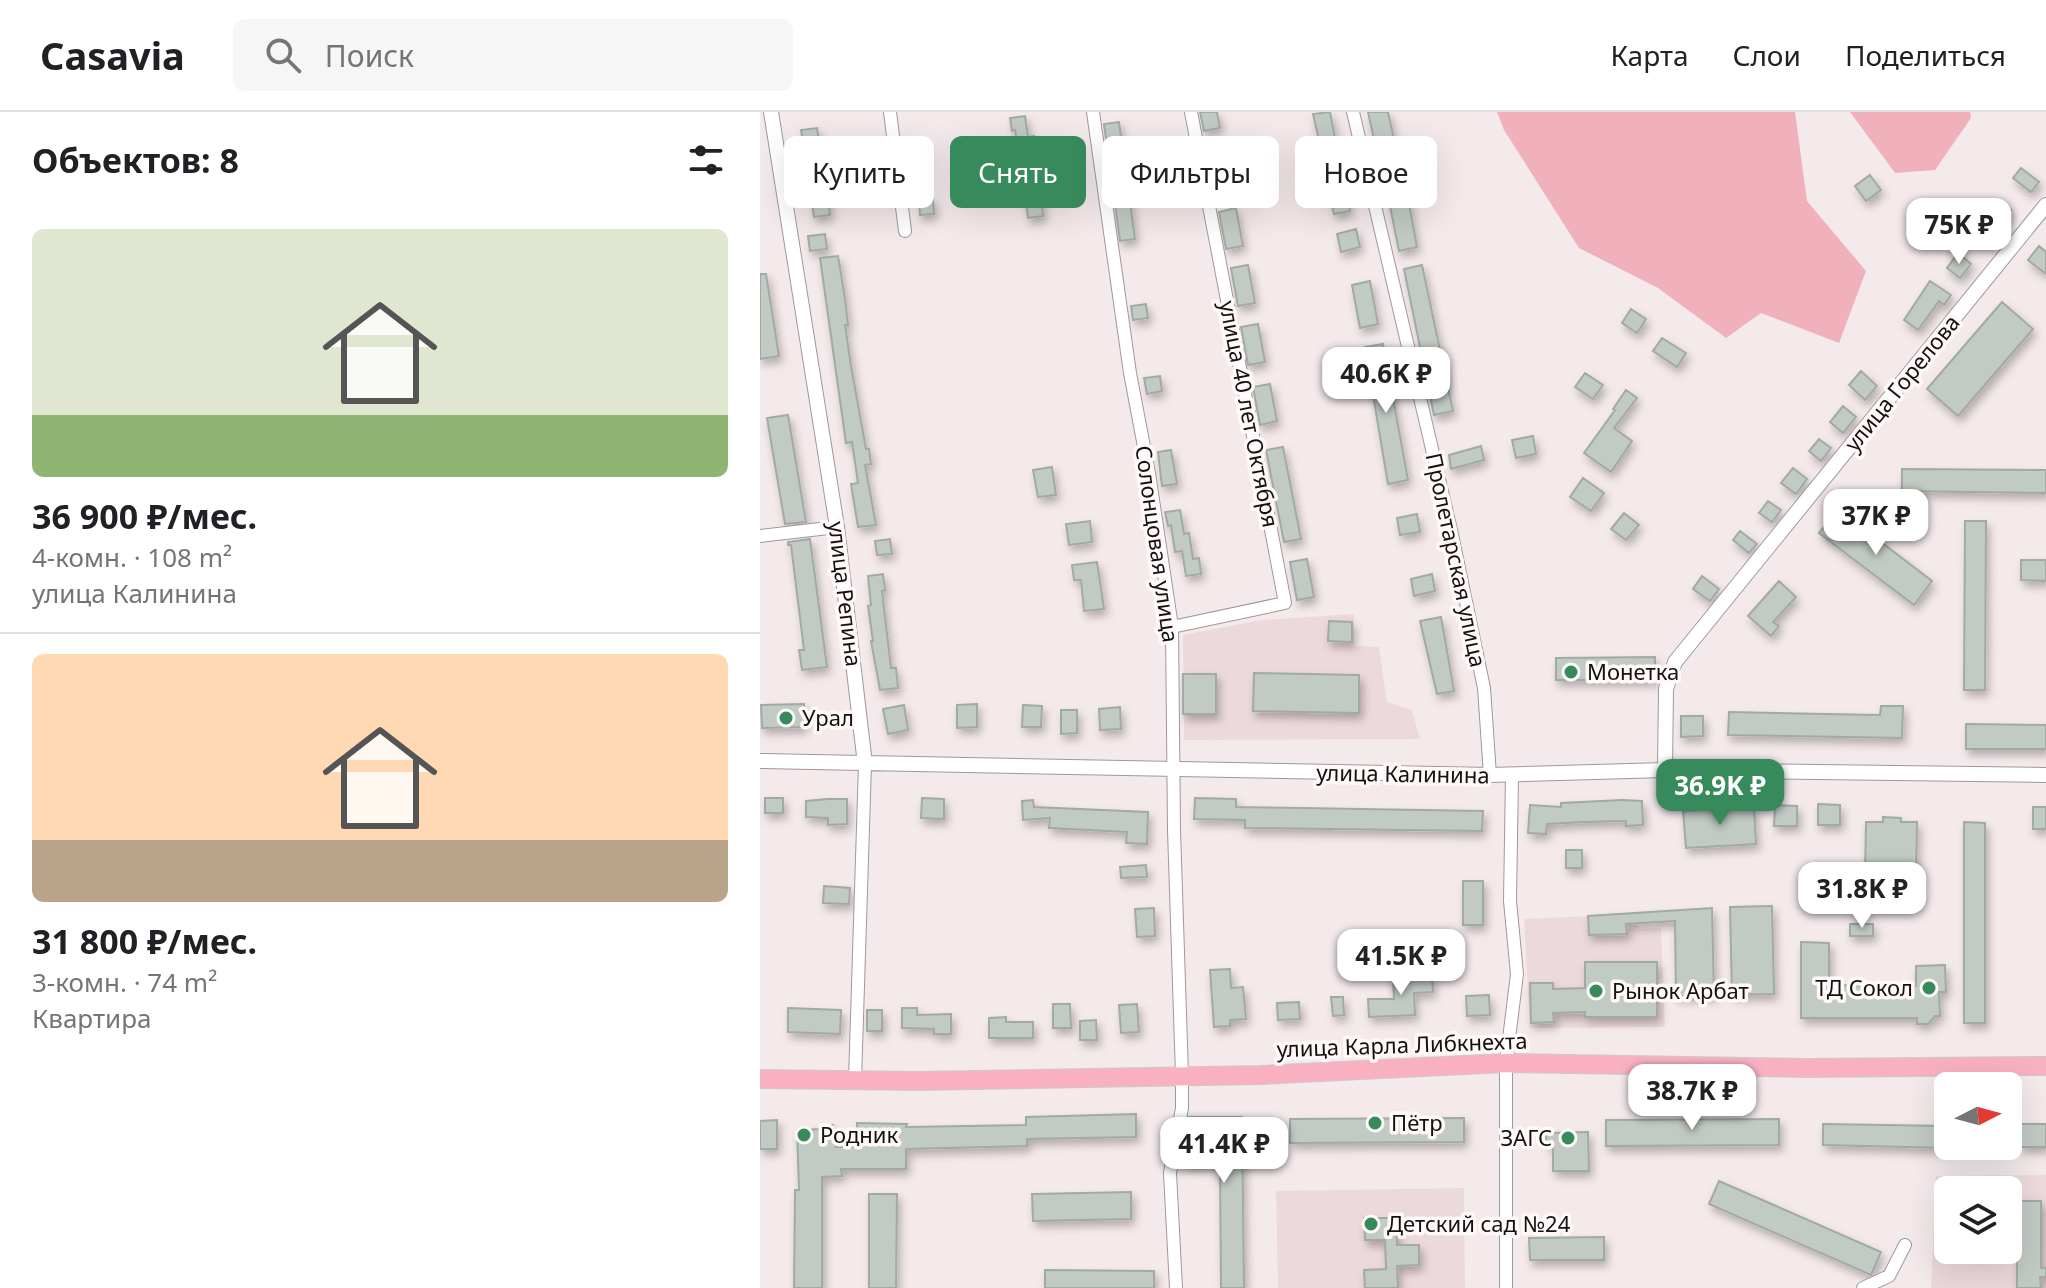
<!DOCTYPE html>
<html lang="ru">
<meta charset="utf-8">
<style>
:root{--surface:#fff;--page:#f6f6f6;--text:#202124;--muted:#757577;--line:#e0e0e0;--accent:#378a5b}
body{margin:0;font-family:"Noto Sans",sans-serif;background:var(--page);color:var(--text);height:100vh;display:flex;flex-direction:column;font-size:30px;white-space:nowrap}
*{box-sizing:border-box;margin:0}
p{font-size:26px;color:var(--muted)}
.icon{flex:none;width:44px;height:44px;fill:none;stroke:currentColor;stroke-width:2;stroke-linecap:round;stroke-linejoin:round}
.map{position:relative;flex:1;overflow:hidden}
.details{display:flex;flex-direction:column;background:var(--surface);width:760px}
.details>*{flex:none}
.guide{position:absolute;left:24px;top:24px;width:760px;height:72px;display:flex;gap:16px}
.needle{width:52px;rotate:84deg}
.fabs{position:absolute;left:1174px;top:960px;display:grid;gap:16px}
.fabs a{display:grid;place-items:center;width:88px;height:88px;border-radius:12px;background:var(--surface);box-shadow:0 8px 32px #0002;font-size:40px}
.price{position:absolute;translate:-50% -68px;padding:0 18px;border-radius:16px;background:#fff;color:#222;font-size:26px;line-height:52px;filter:drop-shadow(0 2px 4px #0008)}
.price::after{content:'';position:absolute;left:50%;top:48px;width:24px;height:18px;margin-left:-12px;background:inherit;clip-path:polygon(0 0,100% 0,50% 100%)}
.price.selected{background:var(--accent);color:#fff}
ul{padding:0;list-style:none}
li{display:grid;align-content:center;gap:16px;height:424px;padding:0 32px}
li+li{border-top:2px solid var(--line)}
li span{display:grid;place-items:center;height:248px;border-radius:12px;color:#555}
li>.icon{margin-inline-start:auto}
span .icon{width:144px;height:144px;fill:#fffc;stroke-width:1}
li b{font-size:34px}
h2{display:flex;justify-content:space-between;align-items:center;height:96px;padding:0 32px;font-size:34px}
.chip{padding:0 28px;border-radius:12px;background:var(--surface);box-shadow:0 8px 32px #0002;font-size:28px;line-height:72px}
.chip.selected{background:var(--accent);color:#fff}
header{display:flex;align-items:center;gap:48px;box-sizing:border-box;height:112px;padding:0 40px;background:var(--surface);border-bottom:2px solid var(--line)}
header strong{font-size:38px}
nav{display:flex;gap:44px;margin-inline-start:auto;font-size:28px}
.search{width:560px;height:72px;background:var(--page);display:flex;align-items:center;gap:20px;box-sizing:border-box;padding:0 28px;border-radius:12px;color:var(--muted);font-size:30px}
main{display:flex;flex:1;min-height:0}
.map>svg:first-child{display:block}
</style>
<header>
<strong>Casavia</strong>
<div class="search"><svg class="icon" aria-label="search" viewBox="0 0 24 24"><circle cx="10" cy="10" r="6"/><path d="M15 15l6 6"/></svg>Поиск</div>
<nav><a>Карта</a><a>Слои</a><a>Поделиться</a></nav>
</header>
<main>
<section class="details">
<h2>Объектов: 8<svg class="icon" aria-label="filters" viewBox="0 0 24 24"><path d="M4 7h16M4 17h16"/><circle cx="9" cy="7" r="2"/><circle cx="15" cy="17" r="2"/></svg></h2>
<ul>
<li><span style="background:linear-gradient(#dfe7d0 75%,#8fb573 0)"><svg class="icon" aria-label="home" viewBox="0 0 24 24"><path d="M3 11l9-7 9 7M6 9v11h12V9"/></svg></span><div><b>36 900 ₽/мес.</b><p>4-комн. · 108 m²</p><p>улица Калинина</p></div></li>
<li><span style="background:linear-gradient(#ffd9b3 75%,#b9a48a 0)"><svg class="icon" aria-label="home" viewBox="0 0 24 24"><path d="M3 11l9-7 9 7M6 9v11h12V9"/></svg></span><div><b>31 800 ₽/мес.</b><p>3-комн. · 74 m²</p><p>Квартира</p></div></li>
</ul>
</section>
<div class="map">
<svg width="1286" height="1176" viewBox="0 0 1286 1176">
<defs>
<filter id="shadow"><feDropShadow dx="3" dy="5.5" stdDeviation="4" flood-color="#0004"/></filter>
</defs>
<rect width="100%" height="100%" fill="#f5eaeb"/>
<path fill="#ecd9dc" fill-rule="evenodd" d="M594,502V534L619,535L627,590L652,598L660,627L424,628L423,523L502,508Z
M877,802L879,817L901,816L905,915L770,916L764,807Z
M1286,1063V1176H1171L1176,1064ZM1188,1078H1248V1138H1188Z
M704,1076L705,1176H518L516,1079Z"/>
<path fill="#f1b1bc" d="M737,0H1035L1047,89L1106,159L1079,231L1001,201L966,226L898,176L819,136L744,18Z
M1090,0H1210L1211,6L1175,58L1135,61Z"/>
<path fill="#c2cac4" stroke="#a2aaa5" stroke-width="2" filter="url(#shadow)" d="M440,0H457L460,16L444,19Z
M570,0L577,37L562,41L553,2Z
M608,0H628L637,41L618,45Z
M265,4L268,25L274,24L276,39L259,42L255,18L252,19L250,6Z
M359,10L375,127L360,129L344,12Z
M57,16L60,35L44,37L41,18Z
M163,31L165,46L152,48L150,33Z
M465,37L472,74L455,78L448,40Z
M582,56L590,99L574,102L564,60Z
M1261,56L1279,70L1271,80L1253,66Z
M643,60L657,135L639,139L624,64Z
M65,63L70,103L54,105L48,65Z
M1110,63L1121,78L1106,89L1095,74Z
M279,65L283,104L268,106L263,68Z
M173,87L174,102L160,103L159,88Z
M1236,87L1251,98L1239,114L1224,102Z
M476,96L483,134L466,137L459,100Z
M596,117L600,135L581,140L577,122Z
M65,122L67,137L50,139L48,124Z
M1279,134L1286,140V162L1268,148Z
M1198,141L1211,152L1200,166L1187,156Z
M78,144L85,187L88,213H85L91,254L106,337H109L111,352L105,353L116,413L98,415L91,372L98,371L92,330L86,331L60,146Z
M488,153L495,191L478,194L471,156Z
M662,153L693,299L674,303L644,157Z
M0,162H6L19,244L0,247Z
M610,169L618,212L600,216L592,173Z
M1170,169L1191,183L1184,193L1179,189L1158,218L1144,208Z
M1242,190L1273,217L1198,304L1167,277Z
M386,192L388,206L373,208L371,194Z
M871,197L886,207L877,221L862,211Z
M498,212L505,250L488,253L481,215Z
M902,226L926,241L917,255L893,239Z
M623,232L648,368L628,372L605,235Z
M1101,259L1117,274L1105,288L1089,273Z
M825,261L843,273L833,287L815,275Z
M400,264L402,279L387,282L384,266Z
M510,272L517,309L500,313L493,275Z
M866,278L877,286L854,316L872,329L851,360L824,341L855,298L853,297Z
M1083,294L1096,305L1083,321L1070,310Z
M28,303L46,410L25,412L7,306Z
M773,324L776,342L756,346L752,328Z
M1059,327L1071,336L1061,349L1049,339Z
M721,334L724,348L691,357L689,343Z
M523,335L541,427L524,430L506,338Z
M411,338L417,372L402,374L398,340Z
M292,355L296,383L278,385L273,358Z
M1033,356L1047,367L1036,382L1021,371Z
M1142,357L1286,358V381L1142,379Z
M823,366L844,381L831,399L810,385Z
M1008,389L1021,398L1012,410L999,401Z
M1078,397L1172,469L1154,493L1059,421Z
M420,398L424,422L429,421L433,447L439,446L441,462L426,464L422,439L415,440L411,413L408,414L405,400Z
M864,401L879,413L866,428L851,417Z
M657,402L660,420L640,423L637,406Z
M330,409L332,430L309,433L306,412Z
M1205,409H1226L1225,578H1204Z
M980,419L997,432L989,441L973,428Z
M50,427L67,555L42,558L39,538H44L31,433H28V430Z
M130,427L132,442L117,443L115,429Z
M547,447L554,485L537,488L530,450Z
M1261,448H1286V469L1261,468Z
M337,450L344,497L324,499L321,468H314L312,453Z
M123,462L125,478L122,479L131,556H136L138,576L120,578L111,529H113L108,494L111,493L108,464Z
M672,462L675,479L654,484L651,467Z
M942,464L959,477L950,489L933,477Z
M1019,469L1036,485L1013,510L1019,514L1011,524L988,504Z
M681,505L694,579L677,582L660,509Z
M569,509L592,510V530L568,529Z
M895,545V568H796V546Z
M494,561L599,563V601L493,599Z
M423,562H456V602H423Z
M44,592V615L2,616L1,593Z
M217,592V615L197,616V593Z
M144,593L148,618L128,622L123,597Z
M263,593L282,594L281,615H262Z
M1121,594H1143L1142,626L968,623L969,600L1120,603Z
M360,595L361,617L340,618L339,597Z
M301,598H317V621L301,622Z
M921,604H943V624L921,625Z
M1206,612L1286,613V637H1206Z
M5,686H23V701H5Z
M162,686L184,687V707L161,706Z
M435,686L476,687V695L723,699L722,719L485,716V708L434,707Z
M68,687H87V712L68,713V706L46,705V689Z
M273,688L274,695L388,700L387,732L366,731L367,720L289,716L290,706L263,708L262,689Z
M862,688L882,689L883,713L866,714V709L824,710L787,712L786,722L768,721L770,693L801,695V691Z
M1058,692L1080,693V713H1058Z
M1015,693L1037,694V714H1014Z
M994,695L996,732L926,736L923,699Z
M1273,695H1286V717H1273Z
M1123,705L1141,706V710H1157L1156,763H1139V768L1120,767V763H1105L1106,710H1123Z
M1204,710L1225,711V911H1204Z
M806,738H822V756H806Z
M386,753L387,765L361,766L360,755Z
M703,769H723V813H703Z
M64,774L90,776L89,792L63,791Z
M1012,794L1014,882L972,883L970,795Z
M394,796L395,824L377,825L375,797Z
M952,796L954,883L916,884L915,809L866,812L867,822L829,823L828,804Z
M1090,812H1113V824H1090Z
M1041,830L1069,831V873L1156,874V854L1185,853L1186,880H1179L1180,904H1175L1168,912H1157V906H1041Z
M825,850H897V905H825V900L793,901L794,910L771,911L770,871H793V877L825,876Z
M470,857L471,876L483,875L486,907L470,908V914L454,915L450,858Z
M672,864L673,880L654,881L655,903L609,905L608,887H634L633,865Z
M729,883L730,903L707,904L706,884Z
M571,885H583L584,903L573,904Z
M539,890L540,907L518,908L517,891Z
M293,892H310L311,916H293Z
M377,892L379,920L361,921L359,893Z
M28,896L81,898L80,922L28,920Z
M142,896H157V903L191,902V922H174V917L142,916Z
M107,898H122V919H107Z
M246,905V910H273V926H229V906Z
M336,908L337,928H320V909Z
M376,1002V1025L267,1027V1034L146,1037V1057H81L82,1064L62,1065V1176H34L35,1078H39L37,1018L63,1017V1013H73V1017H76V1035H97V1011L147,1012L146,1015L266,1013V1005Z
M429,1005H482L484,1176H461L460,1050L426,1051V1024Z
M704,1006V1030L530,1031V1007Z
M1019,1007V1033L846,1034V1008Z
M17,1008V1037H0V1009Z
M1063,1012L1188,1014V1036L1063,1033Z
M1260,1012H1286V1035H1260Z
M828,1020L829,1059H793V1031H786V1021Z
M959,1069L1121,1140L1111,1163L949,1092Z
M371,1080V1107L273,1109L272,1082Z
M109,1082H137L136,1176H109Z
M1257,1089H1281V1156H1286V1165H1280L1281,1176H1257V1113H1248V1102H1257Z
M604,1106H636L637,1133H659V1153L637,1154L638,1176H605L604,1158L626,1157L625,1128H605Z
M844,1125V1148H770L769,1126Z
M285,1158L394,1159V1176H285Z"/>
<g fill="none" stroke-linecap="round" stroke-linejoin="round">
<defs>
<path id="minor" d="M130,0L145,119
M333,0L370,261L389,361L412,515L414,718L422,963V996L410,1061L416,1176
M593,0L691,418L724,576L730,663
M0,424L77,415
M412,515L525,491L431,0
M95,968L105,652
M746,1176V951L757,862L750,789L752,663
M1103,1176L1129,1164L1145,1133"/>
<path id="tertiary" d="M11,0L77,415L105,652
M0,649L730,663L905,658L1286,663
M905,658L906,577L915,550L1286,93"/>
<path id="primary" d="M0,967L157,969L502,963L746,951L1047,956L1286,954"/>
</defs>
<use href="#minor" stroke="#a19799" stroke-width="14"/>
<use href="#tertiary" stroke="#a19799" stroke-width="16"/>
<use href="#primary" stroke="#cbcbcb" stroke-width="20"/>
<use href="#minor" stroke="#fff" stroke-width="12"/>
<use href="#tertiary" stroke="#fff" stroke-width="14"/>
<use href="#primary" stroke="#f9b1c1" stroke-width="18"/>
</g>
<g fill="#378a5b" stroke="#fff8f9" stroke-width="3">
<circle cx="811" cy="560" r="8"/>
<circle cx="26" cy="606" r="8"/>
<circle cx="1169" cy="876" r="8"/>
<circle cx="836" cy="879" r="8"/>
<circle cx="615" cy="1011" r="8"/>
<circle cx="44" cy="1023" r="8"/>
<circle cx="808" cy="1026" r="8"/>
<circle cx="611" cy="1112" r="8"/>
</g>
<g text-anchor="middle" stroke-width="7" stroke-linejoin="round" paint-order="stroke">
<g font-size="22" fill="#141111" stroke="#fff8f9">
<text transform="translate(1142 271) rotate(-51)" y="8">улица Горелова</text>
<text transform="translate(489 302) rotate(79)" y="8">улица 40 лет Октября</text>
<text transform="translate(397 432) rotate(82)" y="8">Солонцовая улица</text>
<text transform="translate(696 448) rotate(78)" y="8">Пролетарская улица</text>
<text transform="translate(85 482) rotate(83)" y="8">улица Репина</text>
<text transform="translate(643 662) rotate(1)" y="8">улица Калинина</text>
<text transform="translate(642 933) rotate(-2)" y="8">улица Карла Либкнехта</text>
</g>
<g font-size="22" fill="#141111" stroke="#fff8f9" text-anchor="start">
<text x="827" y="568">Монетка</text>
<text x="42" y="614">Урал</text>
<text x="1153" y="884" text-anchor="end">ТД Сокол</text>
<text x="852" y="887">Рынок Арбат</text>
<text x="631" y="1019">Пётр</text>
<text x="60" y="1031">Родник</text>
<text x="792" y="1034" text-anchor="end">ЗАГС</text>
<text x="627" y="1120">Детский сад №24</text>
</g>
</g>
</svg>
<div class="fabs">
<a><svg class="needle" viewBox="-14 -14 28 28"><path d="M0-13l5 13h-10z" fill="#e53935"/><path d="M0 13l5-13h-10z" fill="#757577"/></svg></a>
<a><svg class="icon" aria-label="layers" viewBox="0 0 24 24"><path d="M12 4l9 5-9 5-9-5zM3 14l9 5 9-5"/></svg></a>
</div>
<b class="price" style="left:1199px;top:154px">75K ₽</b>
<b class="price" style="left:626px;top:303px">40.6K ₽</b>
<b class="price" style="left:1116px;top:445px">37K ₽</b>
<b class="price selected" style="left:960px;top:715px">36.9K ₽</b>
<b class="price" style="left:1102px;top:818px">31.8K ₽</b>
<b class="price" style="left:641px;top:885px">41.5K ₽</b>
<b class="price" style="left:932px;top:1020px">38.7K ₽</b>
<b class="price" style="left:464px;top:1073px">41.4K ₽</b>
<div class="guide">
<a class="chip">Купить</a>
<a class="chip selected">Снять</a>
<a class="chip">Фильтры</a>
<a class="chip">Новое</a>
</div>
</div>
</main>
